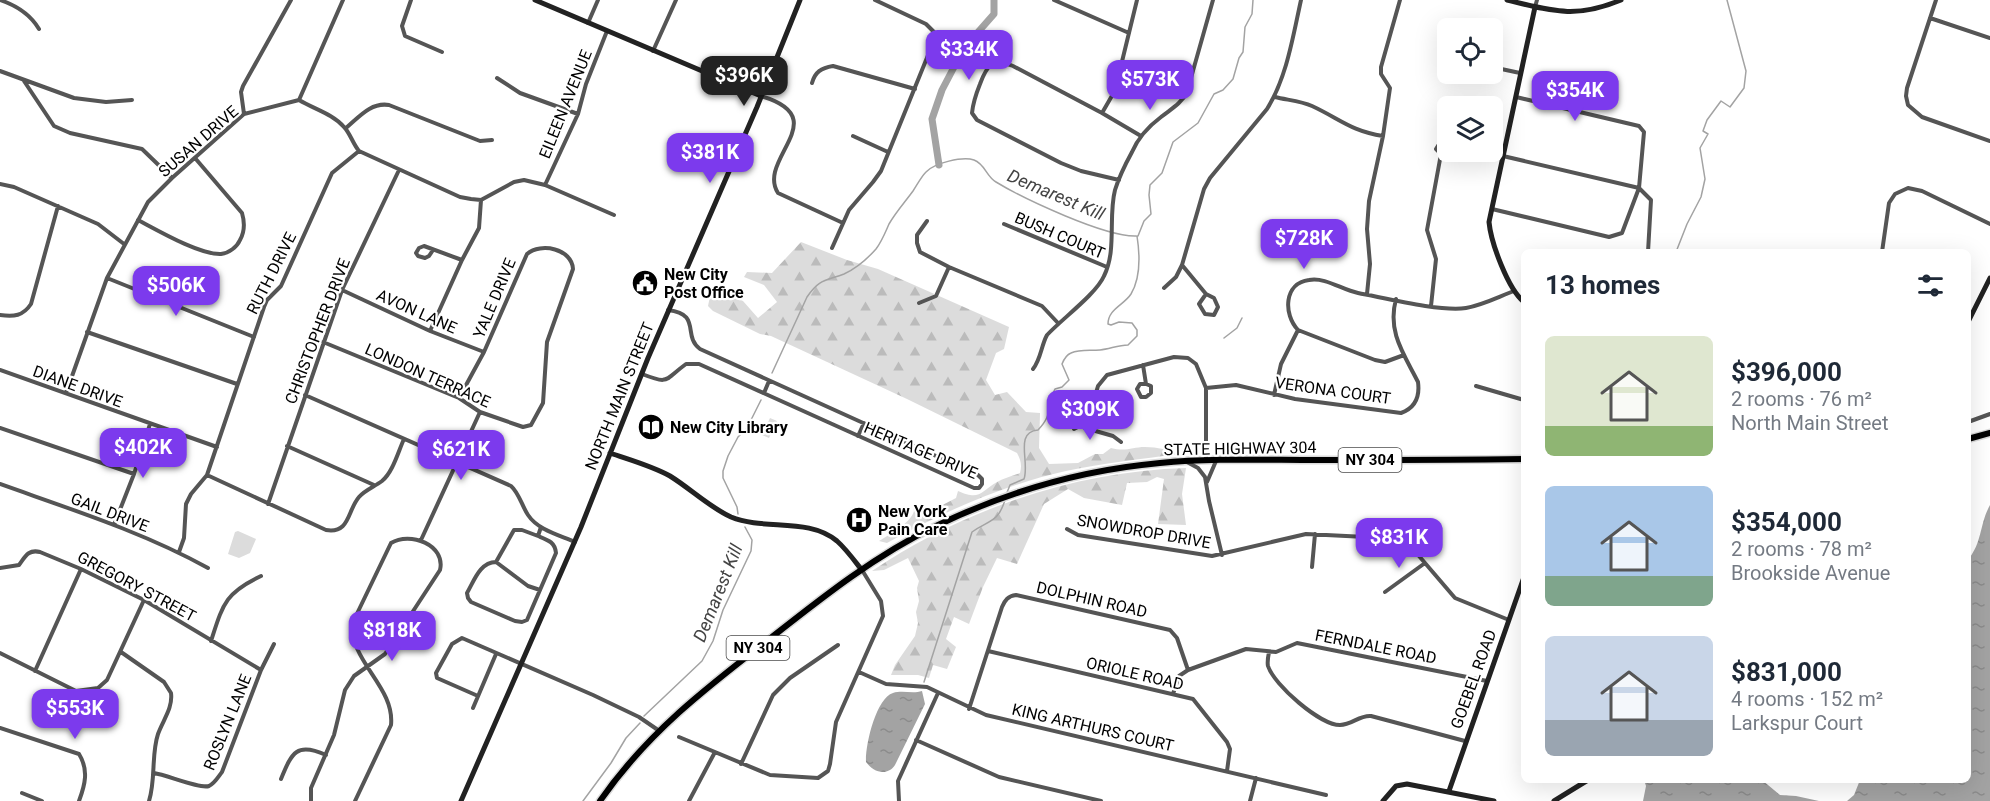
<!DOCTYPE html>
<meta charset="utf-8">
<style>
:root{--surface:#fff;--page:#f6f6f7;--text:#1f2937;--muted:#747a83;--accent:#7c3aed}
body{margin:0;font-family:Roboto,sans-serif;background:var(--page);color:var(--text);height:100vh;display:flex;flex-direction:column;font-size:22px;white-space:nowrap}
*{box-sizing:border-box;margin:0}
p{font-size:20px;color:var(--muted)}
.icon{flex:none;width:33px;height:33px;fill:none;stroke:currentColor;stroke-width:2;stroke-linecap:round;stroke-linejoin:round}
.map{position:relative;flex:1;overflow:hidden}
.details{position:absolute;left:1521px;top:249px;width:450px;height:534px;display:flex;flex-direction:column;background:var(--surface);border-radius:9px;box-shadow:0 6px 24px #0002}
.details>*{flex:none}
.controls{position:absolute;left:1437px;top:18px;display:grid;gap:12px}
.controls a{display:grid;place-items:center;width:66px;height:66px;border-radius:9px;background:var(--surface);box-shadow:0 6px 24px #0002;font-size:30px}
.price{position:absolute;translate:-50% -51px;padding:0 14px;border-radius:12px;background:var(--accent);color:#fff;font-size:20px;line-height:39px;filter:drop-shadow(0 2px 3px #0008)}
.price::after{content:'';position:absolute;left:50%;top:36px;width:18px;height:14px;margin-left:-9px;background:inherit;clip-path:polygon(0 0,100% 0,50% 100%)}
.price.active{background:#222;color:#fff}
ul{padding:0;list-style:none}
li{display:flex;align-items:center;gap:18px;height:150px;padding:0 24px}
li span{display:grid;place-items:center;flex:none;width:168px;height:120px;border-radius:9px;color:#555}
li>.icon{margin-inline-start:auto}
span .icon{width:72px;height:72px;fill:#fffc;stroke-width:1}
li b{font-size:26px}
h2{display:flex;justify-content:space-between;align-items:center;height:72px;padding:0 24px;font-size:26px}
.map>svg:first-child{display:block}
</style>
<div class="map">
<svg width="1990" height="801" viewBox="0 0 1990 801">
<defs>
<pattern id="forest-firs" width="22" height="20" patternUnits="userSpaceOnUse" patternTransform="scale(1.5)"><rect width="22" height="20" fill="#dcdcdc"/><path d="M5 1l3.5 6h-7zM16 11l3.5 6h-7z" fill="#bbb"/></pattern>
<pattern id="water-ripples" width="26" height="14" patternUnits="userSpaceOnUse" patternTransform="scale(1.5)"><rect width="26" height="14" fill="#a3a3a3"/><path d="M2 4q2-2 4 0t4 0M15 11q2-2 4 0t4 0" fill="none" stroke="#8b8b8b"/></pattern>
</defs>
<rect width="100%" height="100%" fill="#fff"/>
<path fill="url(#forest-firs)" d="M801,242L847,260L878,269L1009,327L1004,349L996,353L986,380L995,395L1007,392L1026,412L1040,413L1039,448L1049,464L1078,463L1095,454H1103L1111,448C1126,452 1132,447 1145,447C1158,447 1168,450 1179,454C1141,459 1103,463 1066,471C1003,485 943,512 887,543L879,541C890,534 911,523 914,511L912,504L927,513L956,498L958,491C980,501 980,492 997,482C1004,478 1013,476 1020,473C1022,466 1021,460 1017,453L907,399L771,336L760,334L713,311L708,306L712,287L743,301L758,318L777,302L764,285L744,277L747,272L772,273Z
M1186,468L1182,494L1186,525L1158,524L1164,479L1157,477L1147,482L1127,483L1122,505L1084,498L1068,489L1044,504L1017,564L997,558L983,587L969,624L954,617L946,639L956,647L947,669L933,665L929,678L918,675H891L895,665L915,636L918,623L916,612L919,601L917,588L919,581L908,558L884,570L872,571C964,509 1076,471 1186,468Z"/>
<path fill="#dcdcdc" d="M770,418L777,421L769,438L762,435Z
M238,531L256,539L250,553L239,558L228,554L235,532Z"/>
<path fill="url(#water-ripples)" d="M1990,505V801H1847L1854,795L1860,780H1968V560C1983,541 1979,525 1990,505Z
M922,691L925,704L895,765C887,777 873,772 866,762C865,746 876,698 893,693C902,690 913,694 922,691Z
M1644,780H1762L1780,795L1796,796L1819,801H1643L1646,786Z"/>
<g fill="none" stroke-linecap="round" stroke-linejoin="round">
<path stroke="#a3a3a3" stroke-width="1.5" d="M1138,236L1144,221L1151,214L1149,195L1150,185L1162,173L1173,142L1198,123L1214,94L1223,90L1233,79L1239,58L1243,52L1245,27L1252,14L1253,0
M1676,252L1687,224L1701,197L1705,179L1700,148L1708,134L1703,131L1707,120L1721,101L1730,107L1744,88L1746,71L1727,0
M1224,338L1237,328L1242,318
M772,373L807,297C819,279 825,281 844,274C855,269 868,258 876,249C882,241 885,233 889,224C896,212 905,202 913,191C917,185 921,177 926,172C934,163 963,156 974,160C985,164 986,176 996,182C1024,199 1105,237 1136,236
M1006,495L1010,485L1024,479C1030,462 1014,432 1038,430C1055,412 1045,407 1055,389L1062,387L1069,380L1062,364C1064,359 1066,355 1071,353C1080,349 1090,351 1100,350C1110,349 1118,345 1128,345L1137,336V330L1132,323L1119,322L1111,325L1108,324C1108,309 1124,305 1131,294C1141,277 1140,255 1137,236
M738,514L737,507L723,478V471L728,456L738,437L747,428L761,400
M924,682L972,532C989,520 998,523 1005,500
M644,716L702,661L713,641L723,610L751,551L752,540L745,527
M583,801L611,763L626,738L640,723"/>
<path stroke="#a3a3a3" stroke-width="7" d="M939,165L932,119L942,90L964,48L994,14V0"/>
<defs>
<path id="primary" d="M1968,439L1990,433
M600,801C647,733 707,687 772,637C824,596 876,555 936,526C1006,492 1082,470 1160,463C1211,458 1264,460 1316,460C1385,460 1455,460 1524,459"/>
</defs>
<use href="#primary" stroke="#dbdbdb" stroke-width="9"/>
<path stroke="#555" stroke-width="4" d="M0,0C15,5 30,14 39,29
M411,0L402,26L405,36L442,52
M1054,0L1129,33
M1936,0L1907,88L1906,96L1908,105L1922,117L1990,141
M1535,7L1537,0
M1930,18L1990,38
M588,23L598,0
M653,51L676,0
M1492,67L1520,73
M0,71L74,98L106,102L132,100
M1464,74L1465,76L1474,74
M497,78L520,93L578,114
M24,81L54,126L70,133L142,149L172,178
M812,83C815,72 821,68 833,66L915,89
M761,96C836,118 756,159 778,193L843,223
M1275,97C1287,100 1301,101 1312,106C1340,119 1351,131 1383,136
M299,100L343,0
M1102,113L1113,94L1117,82L1137,0
M244,114L241,92L243,86L291,0
M346,128C359,117 371,102 389,105L480,141L492,140
M853,136L888,152
M1441,154L1448,151
M1503,156L1639,188L1651,200L1648,252
M1119,180L1081,171L1061,163L977,120L972,113C973,102 976,94 980,84C987,65 992,58 1013,66L1102,113L1141,136
M0,184L14,187L98,224L124,244
M545,185L578,114L586,84L607,31
M1492,209L1609,237L1622,233L1639,188L1644,132L1639,126L1516,97
M138,220C157,230 200,255 221,254C229,253 237,247 240,240C245,231 245,223 242,213L195,158
M927,221L917,235V243L920,252L949,267L1042,306L1058,323
M1004,224L1107,267
M832,248L849,210L873,182L881,171L935,38L934,32L926,24L875,0
M433,250L429,256L425,258L418,256L416,253L419,248L424,246L462,260
M1882,252L1889,203L1895,194L1908,188L1922,191L1990,224
M1182,265L1206,294L1214,298L1218,307L1214,315L1205,314L1199,304L1206,294
M107,278L254,337
M1164,288L1176,277L1182,265L1204,189L1210,178L1267,109C1287,77 1293,36 1301,0
M342,290L430,331L484,352
M1367,294L1370,264L1367,229L1369,201L1383,136L1390,88L1381,74V67L1400,0
M919,303L936,296L949,267
M1431,306L1436,259L1427,230L1441,154L1436,149L1441,141L1448,143
M0,315C14,317 23,316 31,304L58,206
M430,331L462,260L479,228L481,200
M87,332L237,384
M323,342L459,398L480,412L523,427L531,425L543,403L547,342L573,269C572,249 541,242 527,254L484,352L459,398
M1404,355L1385,362L1375,360L1298,330C1283,314 1284,283 1309,280C1326,277 1342,290 1358,293C1385,298 1441,312 1466,308C1483,305 1498,297 1514,291
M1143,365L1146,384L1151,386V393L1146,397H1141L1137,389L1140,384H1146
M1033,369C1041,359 1041,346 1047,335C1063,318 1096,294 1104,276C1117,250 1108,217 1115,190C1119,177 1126,163 1132,152C1138,138 1149,126 1161,117C1171,109 1181,104 1187,92L1213,0
M0,370L217,447
M642,374C670,385 664,380 686,364H699L974,488H979L982,484V479L978,475L700,349C682,336 702,314 668,310
M1476,386L1524,400
M1206,388L1236,385L1295,399L1401,413C1415,408 1420,397 1418,382C1404,354 1387,332 1396,299
M66,393L107,278L148,202L172,178L244,114L299,100C314,109 333,114 344,127C350,133 353,144 359,151L460,197L471,199L481,200L514,182L524,180L545,185L614,215
M764,393L769,381
M305,395L511,486C519,493 522,506 528,515C538,530 559,535 575,542
M1274,395L1281,364L1298,330
M1968,422L1990,414
M1083,424L1085,428L1113,436L1121,442
M0,428L134,474
M1074,429L1083,424L1090,413L1098,386L1107,375L1174,357L1188,358L1196,364L1206,388V460
M858,436L864,423
M287,446L374,485
M1187,462L1198,468L1205,477L1209,501L1222,555
M207,475L326,530C350,534 347,511 359,497C365,490 374,487 382,481C393,472 398,452 404,439
M1207,482L1216,461
M0,484C70,509 143,532 208,568
M268,504L342,290L399,170
M114,525L134,474L150,424
M1067,529L1078,535L1212,556L1306,534L1386,538L1405,544L1413,549L1455,598L1509,620
M538,536C548,540 555,542 556,553L527,620L522,622L515,621L471,602L468,598L467,593C474,581 480,562 496,562L514,530H522L538,536L541,527
M421,540L480,412
M179,552L184,538L186,504L191,494L207,475L264,307L267,300L281,286L332,173L359,151
M496,562L528,586L540,590
M1312,567L1315,534
M0,568L19,565C25,557 28,549 40,552L81,569L144,600L261,670
M1385,592L1425,563
M211,641C223,604 225,593 261,576
M988,651L1193,699L1227,742L1230,749L1227,771
M121,652L164,682L171,693C173,708 163,720 158,734C151,755 156,779 149,801
M1269,652C1268,657 1267,662 1268,666C1274,685 1320,725 1340,725C1352,725 1359,715 1371,716L1465,741
M0,653L76,691L98,688L107,680L144,600
M35,671L81,569
M859,672L886,684L927,687L986,715L1326,795
M1173,694L1179,676L1188,670L1246,649L1276,652L1297,643L1487,681
M478,696L437,678L436,673L452,644L462,638L593,695L639,717L658,730
M473,708L496,654
M969,709L1002,607C1005,600 1008,596 1016,595L1170,630L1177,638L1188,670
M0,728L79,754C89,770 85,785 79,801
M679,737L770,775L818,778L828,771L830,764L836,722L883,616L881,601L862,570
M916,740L999,777L1101,801
M741,764L773,695L790,678L838,645
M154,773C167,775 200,789 209,786C215,783 218,777 222,772L261,670L274,644
M281,779C292,752 297,742 326,755
M22,793L42,801
M311,801V788L334,735L345,690L354,676L385,654L440,570C446,545 410,531 391,543L353,622C348,661 395,686 391,725L355,801
M689,801L715,752
M899,801L898,781L938,693
M1250,801L1256,778"/>
<path stroke="#222" stroke-width="5" d="M535,0L761,96
M1507,0C1552,11 1576,19 1621,0
M1524,302C1508,289 1491,243 1489,222L1535,7
M1968,322L1990,278
M610,453C630,460 652,466 670,476C691,489 709,507 731,517C765,531 808,517 837,541C846,549 854,560 861,569
M1449,791L1524,577
M461,801L581,527L648,358L757,107L800,0
M1383,801L1396,786L1407,784L1494,801
M1554,801L1588,780"/>
<use href="#primary" stroke="#000" stroke-width="6"/>
</g>
<defs>
<symbol id="civic-disc" viewBox="-11 -11 22 22"><circle r="9.5" fill="#000" stroke="#fff"/><path d="M-.6-6.5H3V-4.5H.6V-3L4-1V1h2V6H-6V1h2V-1L-.6-3ZM-1.2 2.5V6h2.4V2.5Z" fill="#fff"/></symbol>
<symbol id="library-disc" viewBox="-11 -11 22 22"><circle r="9.5" fill="#000" stroke="#fff"/><path d="M-6-4Q-3-5.5-.7-3.5V5Q-3 3-6 4ZM6-4Q3-5.5 .7-3.5V5Q3 3 6 4Z" fill="#fff"/></symbol>
<symbol id="hospital-disc" viewBox="-11 -11 22 22"><circle r="9.5" fill="#000" stroke="#fff"/><path d="M-5-5h3v3.5h4V-5h3V5h-3V1.5h-4V5h-3Z" fill="#fff"/></symbol>
</defs>
<g fill-rule="evenodd">
<use href="#civic-disc" x="630" y="268" width="30" height="30"/>
<use href="#library-disc" x="636" y="412" width="30" height="30"/>
<use href="#hospital-disc" x="844" y="505" width="30" height="30"/>
</g>
<g text-anchor="middle" stroke-width="4.5" stroke-linejoin="round" paint-order="stroke">
<g fill="#fff" stroke="#4c4c4c" stroke-width="1.5">
<rect x="1338.5" y="448" width="63" height="24" rx="4.5"/>
<rect x="726.5" y="636" width="63" height="24" rx="4.5"/>
</g>
<g font-size="15" font-weight="bold" fill="#000">
<text x="1370" y="465">NY 304</text>
<text x="758" y="653">NY 304</text>
</g>
<g font-size="16" fill="#000" stroke="#fff">
<text transform="translate(565 104) rotate(-68)" y="6">EILEEN AVENUE</text>
<text transform="translate(198 141) rotate(-41)" y="6">SUSAN DRIVE</text>
<text transform="translate(1060 235) rotate(23)" y="6">BUSH COURT</text>
<text transform="translate(271 273) rotate(-63)" y="6">RUTH DRIVE</text>
<text transform="translate(494 298) rotate(-67)" y="6">YALE DRIVE</text>
<text transform="translate(417 311) rotate(24)" y="6">AVON LANE</text>
<text transform="translate(317 331) rotate(-69)" y="6">CHRISTOPHER DRIVE</text>
<text transform="translate(428 375) rotate(24)" y="6">LONDON TERRACE</text>
<text transform="translate(78 386) rotate(20)" y="6">DIANE DRIVE</text>
<text transform="translate(1333 390) rotate(8)" y="6">VERONA COURT</text>
<text transform="translate(619 396) rotate(-68)" y="6">NORTH MAIN STREET</text>
<text transform="translate(1240 448) rotate(-1)" y="6">STATE HIGHWAY 304</text>
<text transform="translate(921 450) rotate(23)" y="6">HERITAGE DRIVE</text>
<text transform="translate(110 512) rotate(21)" y="6">GAIL DRIVE</text>
<text transform="translate(1144 531) rotate(10)" y="6">SNOWDROP DRIVE</text>
<text transform="translate(137 586) rotate(28)" y="6">GREGORY STREET</text>
<text transform="translate(1092 599) rotate(13)" y="6">DOLPHIN ROAD</text>
<text transform="translate(1376 646) rotate(11)" y="6">FERNDALE ROAD</text>
<text transform="translate(1135 673) rotate(13)" y="6">ORIOLE ROAD</text>
<text transform="translate(1473 679) rotate(-70)" y="6">GOEBEL ROAD</text>
<text transform="translate(227 722) rotate(-68)" y="6">ROSLYN LANE</text>
<text transform="translate(1093 727) rotate(13)" y="6">KING ARTHURS COURT</text>
</g>
<g font-size="16" font-weight="bold" fill="#000" stroke="#fff" text-anchor="start">
<text x="664" y="280">New City<tspan x="664" dy="18">Post Office</tspan></text>
<text x="670" y="433">New City Library</text>
<text x="878" y="517">New York<tspan x="878" dy="18">Pain Care</tspan></text>
</g>
<g font-size="18" font-style="italic" fill="#444" stroke="#fff">
<text transform="translate(1056 195) rotate(23)" y="6">Demarest Kill</text>
<text transform="translate(718 593) rotate(-68)" y="6">Demarest Kill</text>
</g>
</g>
</svg>
<div class="controls">
<a><svg class="icon" aria-label="locate" viewBox="0 0 24 24"><circle cx="12" cy="12" r="6"/><path d="M12 2v4M12 18v4M2 12h4M18 12h4"/></svg></a>
<a><svg class="icon" aria-label="layers" viewBox="0 0 24 24"><path d="M12 4l9 5-9 5-9-5zM3 14l9 5 9-5"/></svg></a>
</div>
<b class="price" style="left:969px;top:81px">$334K</b>
<b class="price active" style="left:744px;top:107px">$396K</b>
<b class="price" style="left:1150px;top:111px">$573K</b>
<b class="price" style="left:1575px;top:122px">$354K</b>
<b class="price" style="left:710px;top:184px">$381K</b>
<b class="price" style="left:1304px;top:270px">$728K</b>
<b class="price" style="left:176px;top:317px">$506K</b>
<b class="price" style="left:1090px;top:441px">$309K</b>
<b class="price" style="left:143px;top:479px">$402K</b>
<b class="price" style="left:461px;top:481px">$621K</b>
<b class="price" style="left:1399px;top:569px">$831K</b>
<b class="price" style="left:392px;top:662px">$818K</b>
<b class="price" style="left:75px;top:740px">$553K</b>
<section class="details">
<h2>13 homes<svg class="icon" aria-label="filters" viewBox="0 0 24 24"><path d="M4 7h16M4 17h16"/><circle cx="9" cy="7" r="2"/><circle cx="15" cy="17" r="2"/></svg></h2>
<ul>
<li><span style="background:linear-gradient(#dfe7d0 75%,#8fb573 0)"><svg class="icon" aria-label="home" viewBox="0 0 24 24"><path d="M3 11l9-7 9 7M6 9v11h12V9"/></svg></span><div><b>$396,000</b><p>2 rooms · 76 m²</p><p>North Main Street</p></div></li>
<li><span style="background:linear-gradient(#a9c7e8 75%,#7fa58c 0)"><svg class="icon" aria-label="home" viewBox="0 0 24 24"><path d="M3 11l9-7 9 7M6 9v11h12V9"/></svg></span><div><b>$354,000</b><p>2 rooms · 78 m²</p><p>Brookside Avenue</p></div></li>
<li><span style="background:linear-gradient(#c9d6e8 70%,#9aa5b1 0)"><svg class="icon" aria-label="home" viewBox="0 0 24 24"><path d="M3 11l9-7 9 7M6 9v11h12V9"/></svg></span><div><b>$831,000</b><p>4 rooms · 152 m²</p><p>Larkspur Court</p></div></li>
</ul>
</section>
</div>
